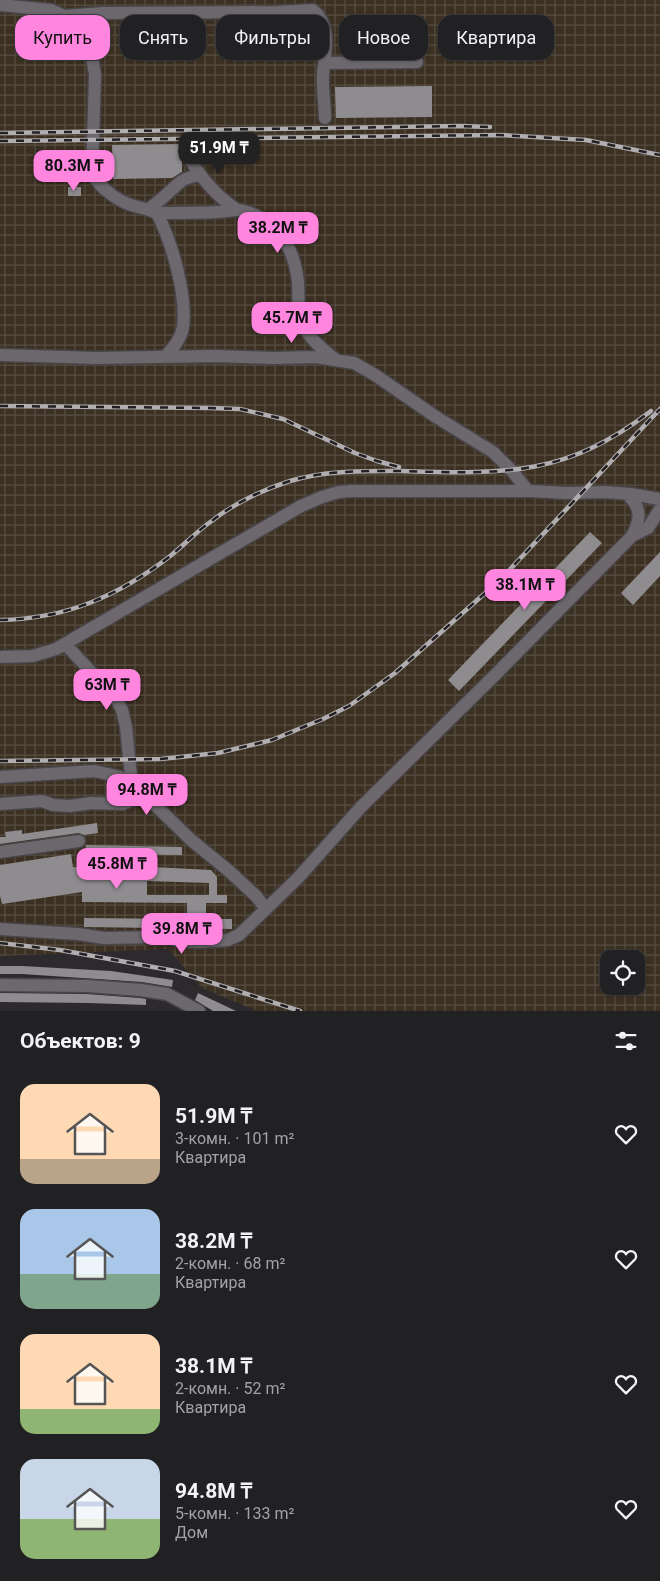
<!DOCTYPE html>
<html lang="ru">
<meta charset="utf-8">
<style>
:root{--surface:#212022;--page:#29282a;--text:#f1f3f6;--muted:#a2a3a5;--line:#3e3e40;--accent:#ff85de}
body{margin:0;font-family:Roboto,sans-serif;background:var(--page);color:var(--text);height:100vh;display:flex;flex-direction:column;font-size:19px;white-space:nowrap}
*{box-sizing:border-box;margin:0}
p{font-size:16px;color:var(--muted)}
.icon{flex:none;width:28px;height:28px;fill:none;stroke:currentColor;stroke-width:2;stroke-linecap:round;stroke-linejoin:round}
.map{position:relative;height:1011px;overflow:hidden}
.sheet{display:flex;flex-direction:column;background:var(--surface);flex:1}
.sheet>*{flex:none}
.guide{position:absolute;left:15px;top:15px;width:630px;height:45px;display:flex;gap:10px}
.controls{position:absolute;left:600px;top:950px;display:grid;gap:10px}
.controls a{display:grid;place-items:center;width:45px;height:45px;border-radius:10px;background:var(--surface);box-shadow:0 1px 4px #0004,0 0 0 1px var(--line);font-size:25px}
.price{position:absolute;translate:-50% -42px;padding:0 11px;border-radius:10px;background:var(--accent);color:#111;font-size:16px;line-height:32px;filter:drop-shadow(0 1px 2px #0008)}
.price::after{content:'';position:absolute;left:50%;top:30px;width:15px;height:11px;margin-left:-8px;background:inherit;clip-path:polygon(0 0,100% 0,50% 100%)}
.price.selected{background:#222;color:#fff}
ul{padding:0;list-style:none}
li{display:flex;align-items:center;gap:15px;height:125px;padding:0 20px}
li span{display:grid;place-items:center;flex:none;width:140px;height:100px;border-radius:15px;color:#555}
li>.icon{margin-inline-start:auto}
span .icon{width:60px;height:60px;fill:#fffc;stroke-width:1}
li b{font-size:21px}
h2{display:flex;justify-content:space-between;align-items:center;height:60px;padding:0 20px;font-size:21px}
.tag{padding:0 18px;border-radius:15px;background:var(--surface);box-shadow:0 1px 4px #0004,0 0 0 1px var(--line);font-size:18px;line-height:45px}
.tag.selected{background:var(--accent);color:#111}
.map>svg:first-child{display:block}
</style>
<div class="map">
<svg width="660" height="1011" viewBox="0 0 660 1011">
<defs>
<pattern id="industrial-grid" width="8" height="8" patternUnits="userSpaceOnUse" patternTransform="scale(1.25)"><rect width="8" height="8" fill="#3c3022"/><path d="M0 4h8M4 0v8" fill="none" stroke="#574d41"/></pattern>
</defs>
<rect width="100%" height="100%" fill="#2c2a2d"/>
<path fill="url(#industrial-grid)" fill-rule="evenodd" d="M0,0H660V1011H257L202,988L168,949L0,956ZM609,959H636V986H609Z"/>
<path fill="#8f8c90" fill-rule="evenodd" d="M432,86V117L336,118L335,87Z
M182,144L178,151L182,161V172L172,178L113,179L112,145Z
M68,187H81V196H68Z
M590,532L602,543L459,691L448,680Z
M660,552V576L633,605L621,593Z
M97,823L98,833L84,835L78,833L0,844V837H6L5,832L22,830V834Z
M86,845L182,847V855L86,854Z
M71,854L73,867H153L211,870L217,877V895H227V903H206V919H232V929L84,927V918L187,919V903L82,902V892L2,904L0,896V865ZM147,881L209,883V895H147Z
M0,966H22L111,971L173,980L172,987L142,982L22,974H0Z
M0,993L87,994L140,998L146,999V1005L89,1003L0,1002Z
M198,993L236,1011H213L195,1000Z"/>
<g fill="none" stroke-linecap="round" stroke-linejoin="round">
<defs>
<path id="minor" d="M0,5L51,10L64,16L76,24L90,44L95,75L92,173C100,189 120,203 138,207C145,209 150,210 157,213C172,243 187,294 183,327C181,339 173,348 165,357
M64,16L103,13L277,12L313,10C332,25 325,54 323,74C322,89 325,104 325,118
M325,63L417,62
M186,151C196,173 216,196 236,209
M149,209C155,204 162,199 168,193C182,181 180,179 199,175
M157,213C177,213 198,213 218,212C227,212 236,208 244,211C279,221 294,248 298,282C299,294 297,308 301,320C307,337 322,349 336,360
M0,355L96,358L216,356L273,358L316,357L354,363L375,375L436,417L493,452L512,471L528,491
M627,494C642,508 641,519 632,536
M65,644L95,676L112,691L122,710L126,727L132,786
M0,657L33,656L56,649L301,506L322,497L339,492L351,491H532L566,493L605,492L631,494L660,499
M0,777L95,771L120,777L134,789
M0,804L42,801L53,805L70,806L92,803L123,804L134,799L143,798L155,805L191,840L229,871L256,896L266,909
M0,852L79,841
M0,929L78,934L104,938L165,937L179,941L199,942L228,940L239,935L298,878L361,807L496,674L632,536L648,528L660,509
M0,985L87,986L141,990L167,994L199,1011"/>
</defs>
<use href="#minor" stroke="#474547" stroke-width="15"/>
<use href="#minor" stroke="#6c686d" stroke-width="12"/>
<defs>
<path id="rail" d="M0,133L460,126L490,127
M0,141L500,135L586,140L660,155
M0,406L210,408L240,409L283,419L355,453L377,461L399,467
M0,620C66,619 118,596 169,557C184,545 197,531 213,520C235,503 262,490 290,481C326,470 364,471 402,471C504,474 565,477 651,411
M0,761L161,759L218,753L272,740L323,719L349,706L395,673L501,579L660,409
M0,943L60,950L175,971L300,1011"/>
</defs>
<use href="#rail" stroke="#b0aeb0" stroke-width="4.5"/>
<use href="#rail" stroke="#232023" stroke-width="2.5" stroke-dasharray="8" stroke-linecap="butt"/>
</g>
</svg>
<div class="controls">
<a><svg class="icon" aria-label="locate" viewBox="0 0 24 24"><circle cx="12" cy="12" r="6"/><path d="M12 2v4M12 18v4M2 12h4M18 12h4"/></svg></a>
</div>
<b class="price selected" style="left:219px;top:174px">51.9M ₸</b>
<b class="price" style="left:74px;top:192px">80.3M ₸</b>
<b class="price" style="left:278px;top:254px">38.2M ₸</b>
<b class="price" style="left:292px;top:344px">45.7M ₸</b>
<b class="price" style="left:525px;top:611px">38.1M ₸</b>
<b class="price" style="left:107px;top:711px">63M ₸</b>
<b class="price" style="left:147px;top:816px">94.8M ₸</b>
<b class="price" style="left:117px;top:890px">45.8M ₸</b>
<b class="price" style="left:182px;top:955px">39.8M ₸</b>
<div class="guide">
<a class="tag selected">Купить</a>
<a class="tag">Снять</a>
<a class="tag">Фильтры</a>
<a class="tag">Новое</a>
<a class="tag">Квартира</a>
</div>
</div>
<section class="sheet">
<h2>Объектов: 9<svg class="icon" aria-label="filters" viewBox="0 0 24 24"><path d="M4 7h16M4 17h16"/><circle cx="9" cy="7" r="2"/><circle cx="15" cy="17" r="2"/></svg></h2>
<ul>
<li><span style="background:linear-gradient(#ffd9b3 75%,#b9a48a 0)"><svg class="icon" aria-label="home" viewBox="0 0 24 24"><path d="M3 11l9-7 9 7M6 9v11h12V9"/></svg></span><div><b>51.9M ₸</b><p>3-комн. · 101 m²</p><p>Квартира</p></div><svg class="icon" aria-label="heart" viewBox="0 0 24 24"><path d="M12 20l-8-8c-3-5 5-10 8-4 3-6 11-1 8 4z"/></svg></li>
<li><span style="background:linear-gradient(#a9c7e8 65%,#7fa58c 0)"><svg class="icon" aria-label="home" viewBox="0 0 24 24"><path d="M3 11l9-7 9 7M6 9v11h12V9"/></svg></span><div><b>38.2M ₸</b><p>2-комн. · 68 m²</p><p>Квартира</p></div><svg class="icon" aria-label="heart" viewBox="0 0 24 24"><path d="M12 20l-8-8c-3-5 5-10 8-4 3-6 11-1 8 4z"/></svg></li>
<li><span style="background:linear-gradient(#ffd9b3 75%,#8fb573 0)"><svg class="icon" aria-label="home" viewBox="0 0 24 24"><path d="M3 11l9-7 9 7M6 9v11h12V9"/></svg></span><div><b>38.1M ₸</b><p>2-комн. · 52 m²</p><p>Квартира</p></div><svg class="icon" aria-label="heart" viewBox="0 0 24 24"><path d="M12 20l-8-8c-3-5 5-10 8-4 3-6 11-1 8 4z"/></svg></li>
<li><span style="background:linear-gradient(#c9d6e8 60%,#8fb573 0)"><svg class="icon" aria-label="home" viewBox="0 0 24 24"><path d="M3 11l9-7 9 7M6 9v11h12V9"/></svg></span><div><b>94.8M ₸</b><p>5-комн. · 133 m²</p><p>Дом</p></div><svg class="icon" aria-label="heart" viewBox="0 0 24 24"><path d="M12 20l-8-8c-3-5 5-10 8-4 3-6 11-1 8 4z"/></svg></li>
</ul>
</section>
